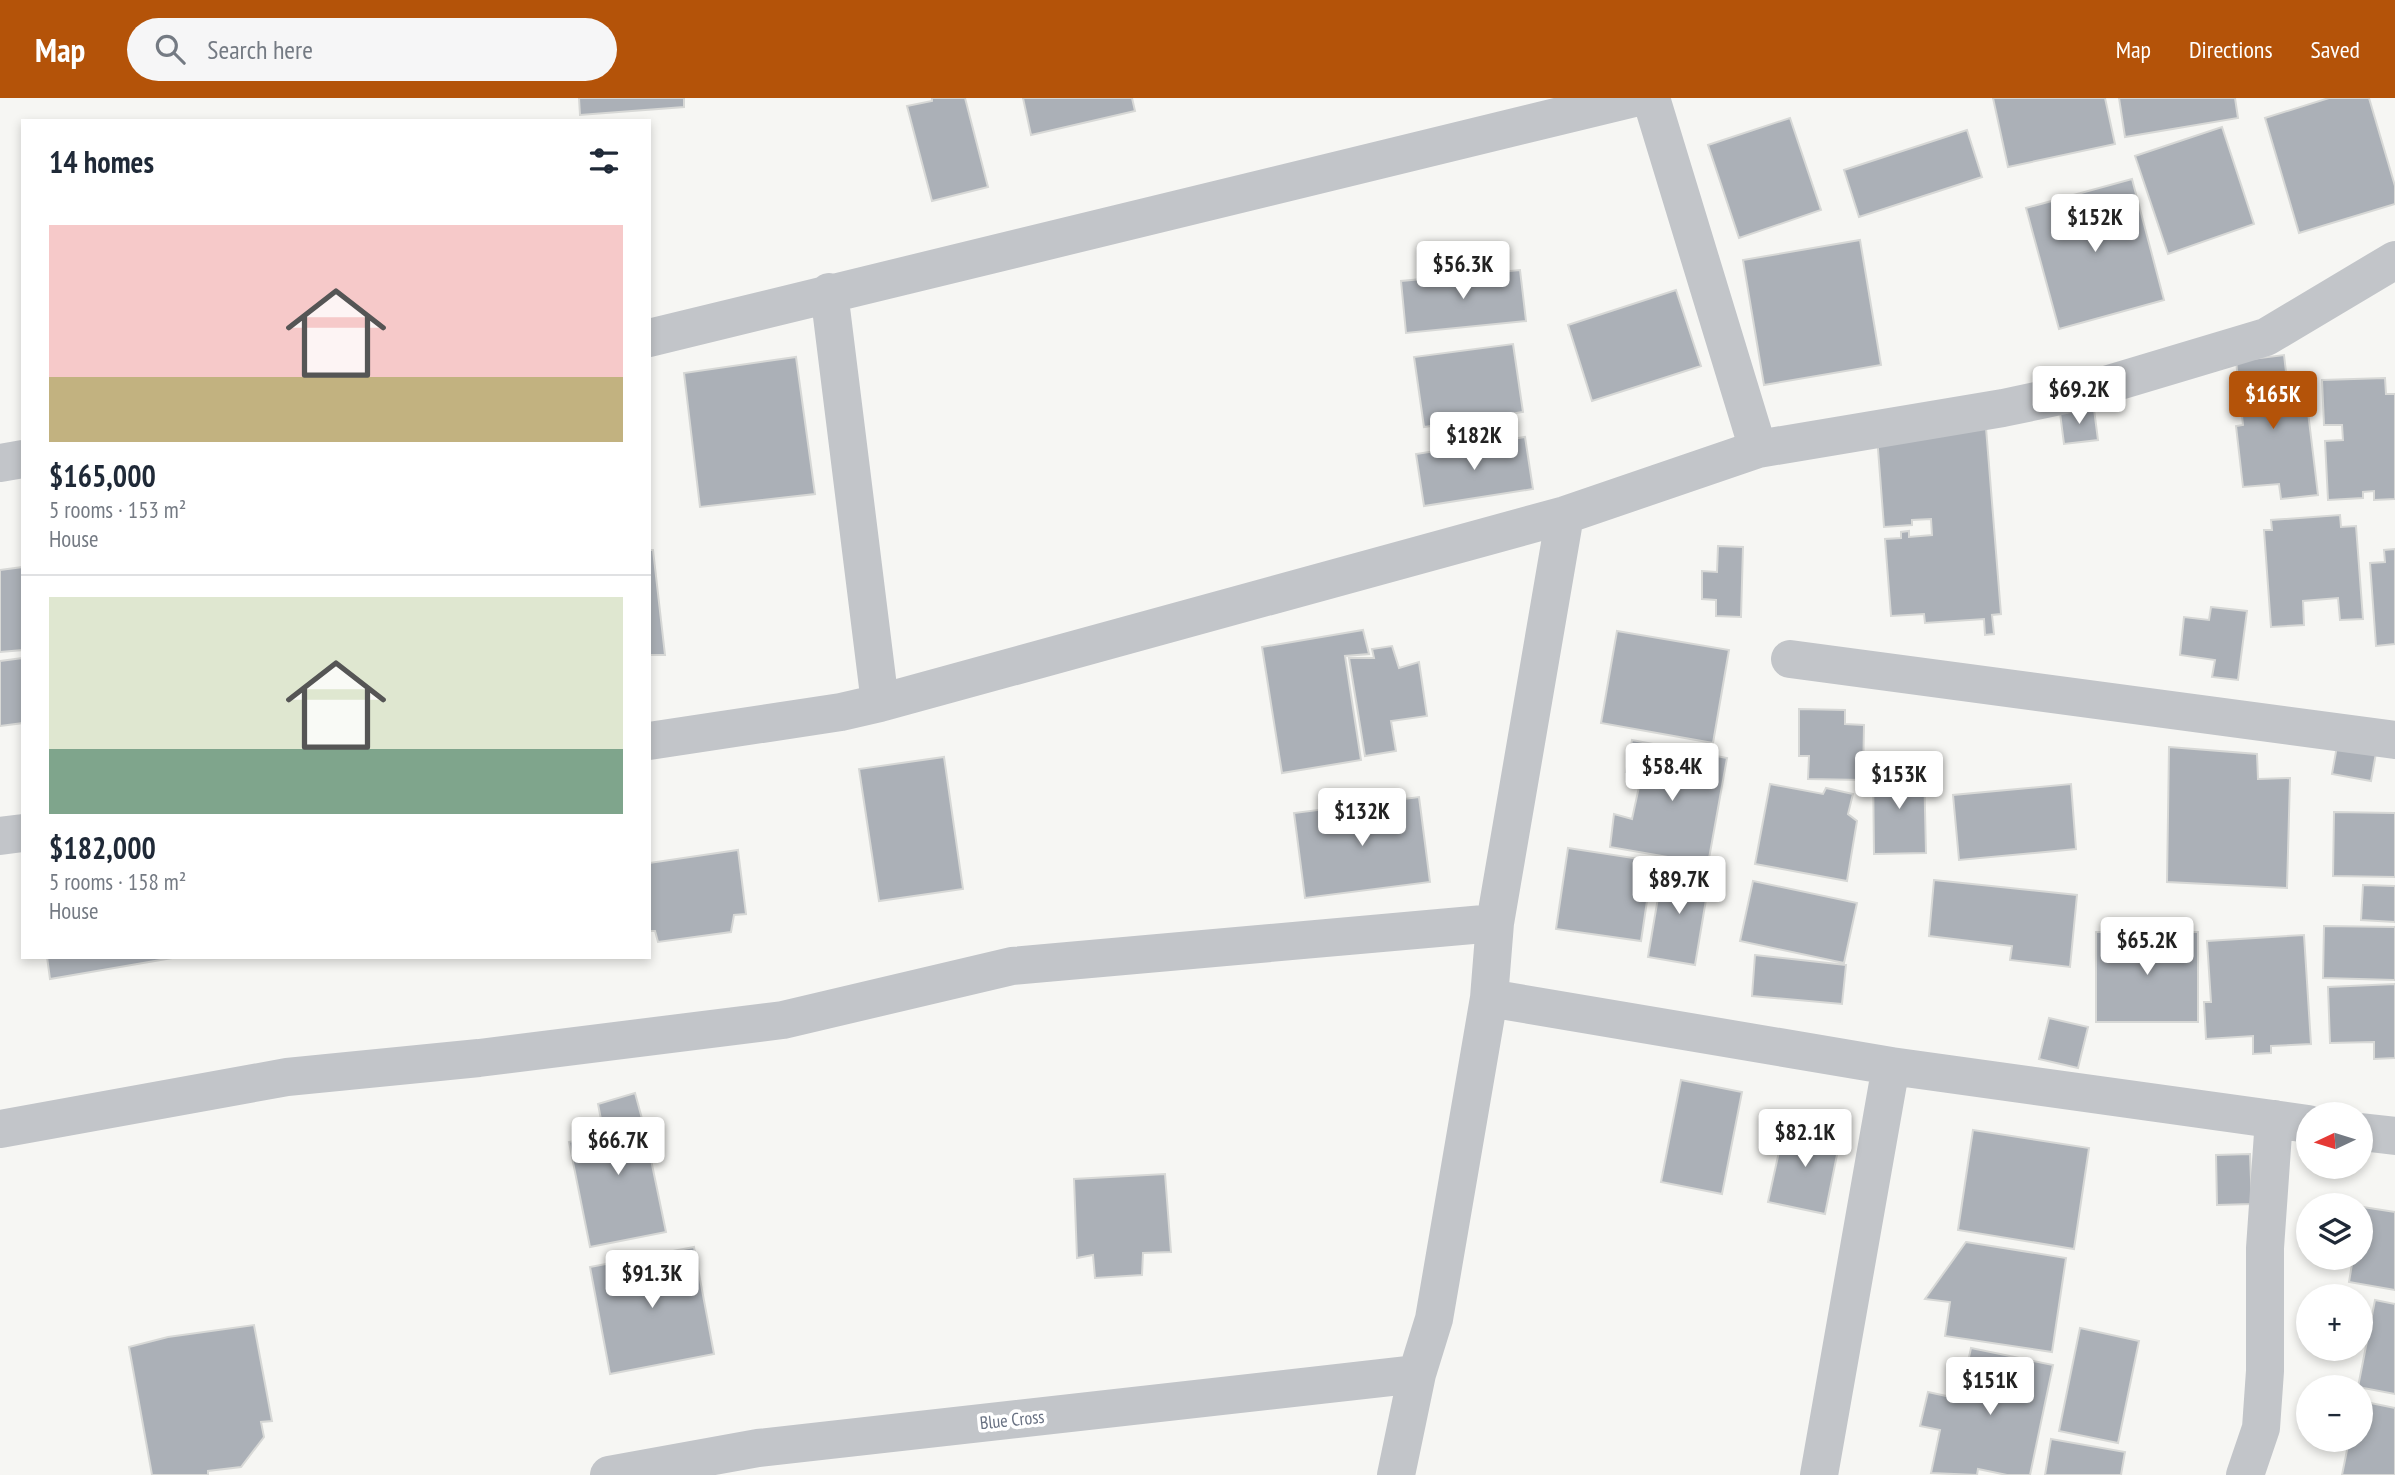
<!DOCTYPE html>
<meta charset="utf-8">
<style>
:root{--surface:#fff;--page:#f6f6f7;--text:#1f2937;--muted:#747a83;--line:#e0e1e3;--accent:#b45309}
body{margin:0;font-family:"PT Sans Narrow",sans-serif;background:var(--page);color:var(--text);height:100vh;display:flex;flex-direction:column;font-size:26px;white-space:nowrap}
*{box-sizing:border-box;margin:0}
p{font-size:23px;color:var(--muted)}
.icon{flex:none;width:38px;height:38px;fill:none;stroke:currentColor;stroke-width:2;stroke-linecap:round;stroke-linejoin:round}
.map{position:relative;flex:1;overflow:hidden}
.drawer{position:absolute;left:21px;top:21px;width:630px;height:840px;display:flex;flex-direction:column;background:var(--surface);border-radius:0px;box-shadow:0 4px 10px #0003}
.drawer>*{flex:none}
.needle{width:46px;rotate:266deg}
.controls{position:absolute;left:2296px;top:1004px;display:grid;gap:14px}
.controls a{display:grid;place-items:center;width:77px;height:77px;border-radius:50%;background:var(--surface);box-shadow:0 4px 10px #0003;font-size:35px}
.price{position:absolute;translate:-50% -60px;padding:0 16px;border-radius:7px;background:#fff;color:#222;font-size:23px;line-height:46px;filter:drop-shadow(0 2px 4px #0008)}
.price::after{content:'';position:absolute;left:50%;top:42px;width:21px;height:16px;margin-left:-10px;background:inherit;clip-path:polygon(0 0,100% 0,50% 100%)}
.price.current{background:var(--accent);color:#fff}
ul{padding:0;list-style:none}
li{display:grid;align-content:center;gap:14px;height:371px;padding:0 28px}
li+li{border-top:2px solid var(--line)}
li span{display:grid;place-items:center;height:217px;border-radius:0px;color:#555}
li>.icon{margin-inline-start:auto}
span .icon{width:126px;height:126px;fill:#fffc;stroke-width:1}
li b{font-size:30px}
h2{display:flex;justify-content:space-between;align-items:center;height:84px;padding:0 28px;font-size:30px}
header{display:flex;align-items:center;gap:42px;box-sizing:border-box;height:98px;padding:0 35px;background:var(--accent);color:#fff}
header strong{font-size:33px}
nav{display:flex;gap:38px;margin-inline-start:auto;font-size:24px}
.search{width:490px;height:63px;background:var(--page);display:flex;align-items:center;gap:18px;box-sizing:border-box;padding:0 24px;border-radius:38px;color:var(--muted);font-size:26px}
.map>svg:first-child{display:block}
</style>
<header>
<strong>Map</strong>
<div class="search"><svg class="icon" aria-label="search" viewBox="0 0 24 24"><circle cx="10" cy="10" r="6"/><path d="M15 15l6 6"/></svg>Search here</div>
<nav><a>Map</a><a>Directions</a><a>Saved</a></nav>
</header>
<div class="map">
<svg width="2395" height="1377" viewBox="0 0 2395 1377">
<rect width="100%" height="100%" fill="#f6f6f3"/>
<path fill="#abb0b7" stroke="#d7d8d6" stroke-width="2" d="M579,0H684V9L580,17Z
M932,0H965L988,89L932,103L907,8L932,3Z
M1023,0H1132L1135,13L1031,37Z
M1993,0H2105L2115,46L2008,69Z
M2119,0H2235L2238,20L2125,39Z
M2329,0H2369L2395,88V106L2299,135L2265,20Z
M1790,20L1821,112L1739,140L1708,47Z
M2222,29L2254,126L2168,156L2135,58Z
M1967,32L1982,79L1859,119L1844,72Z
M2132,81L2164,202L2059,231L2026,110Z
M1860,142L1881,267L1764,287L1743,162Z
M1520,172L1526,223L1406,235L1401,183Z
M1676,192L1701,268L1592,303L1568,227Z
M1513,246L1523,314L1424,329L1414,259Z
M2284,257L2291,316L2308,314L2318,397L2281,401L2279,386L2243,389L2236,328L2243,327L2236,263Z
M796,259L815,396L700,409L684,275Z
M2385,280L2386,296H2395V401L2374,402V393L2363,394V400L2328,402L2325,343L2343,342L2342,327H2324L2322,282Z
M2094,311L2098,342L2064,346L2060,315Z
M1986,330L2001,516L1992,517L1994,536L1985,537L1984,521L1925,525L1924,516L1891,518L1885,441L1901,440V434L1909,433V439L1932,437L1931,421L1912,422V427L1884,429L1877,338Z
M1525,339L1533,391L1424,408L1416,356Z
M2340,417L2341,429L2356,428L2363,521L2340,522L2338,500L2303,503L2304,527L2271,529L2264,432H2272L2271,422Z
M1718,448L1743,449L1741,519L1716,518V502L1702,501V473L1717,474Z
M2395,451V546L2376,548L2370,465L2385,464L2384,452Z
M649,452H653L665,557H649Z
M23,469V552L0,554V472Z
M2211,509L2247,513L2238,582L2212,579L2215,562L2180,557L2184,519L2209,522Z
M1363,532L1369,556L1345,558L1361,662L1282,675L1262,549Z
M1617,533L1729,552L1713,645L1601,625Z
M1392,548L1399,570L1419,564L1427,618L1391,623L1396,653L1365,658L1349,560H1374L1372,551Z
M23,560V625L0,628V563Z
M1799,611L1845,612V626L1864,627L1863,682L1808,681L1809,658H1799Z
M1632,642L1727,660L1708,766L1610,749L1614,716L1632,721L1642,675L1626,674Z
M2337,648L2376,655L2371,683L2332,676Z
M2169,649L2257,656L2258,681L2290,680L2287,790L2167,784Z
M944,659L963,791L879,803L859,671Z
M1924,669L1926,755L1874,756L1873,670Z
M1770,686L1823,696L1826,690L1853,696L1848,716L1857,723L1847,783L1755,766Z
M2071,686L2076,751L1959,762L1953,697Z
M1419,699L1430,784L1305,800L1294,715Z
M2334,714L2395,715V779L2333,778Z
M1568,750L1653,763L1641,843L1556,831Z
M738,752L746,816L734,817L731,834L658,844L655,833H649V765Z
M1663,770L1710,778L1695,867L1648,859Z
M1934,782L2077,797L2070,869L2010,862L2012,848L1929,838Z
M1753,783L1857,805L1844,865L1740,843Z
M2363,787L2395,788V824L2361,822Z
M2324,828L2395,829V882L2323,880Z
M2096,834H2198V924H2096Z
M2304,837L2311,946L2271,948V955L2253,956V938L2206,941L2204,904H2211L2207,843Z
M1755,857L1846,867L1842,906L1752,898Z
M47,859H178L50,881Z
M2395,886V960L2374,961V944L2330,945L2328,889Z
M2049,920L2088,929L2078,970L2039,961Z
M1681,982L1742,994L1722,1096L1661,1084Z
M635,995L644,1028L666,1134L590,1149L569,1044L604,1037L598,1006Z
M1785,1026L1841,1037L1825,1116L1768,1104Z
M1973,1032L2089,1050L2074,1151L1958,1132Z
M2250,1056L2252,1106L2217,1107L2216,1057Z
M1165,1076L1171,1154L1143,1155L1142,1177L1095,1180L1093,1157L1077,1160L1074,1081Z
M2363,1109L2395,1114V1192L2349,1184L2353,1160H2361Z
M1966,1144L2066,1160L2052,1254L1945,1238L1950,1204L1925,1201Z
M694,1149L714,1256L610,1276L590,1169Z
M2375,1202L2395,1206V1296L2358,1289Z
M254,1227L272,1323L261,1324L264,1339L241,1369L208,1373V1377H152L129,1249L168,1239Z
M2080,1230L2139,1243L2118,1345L2059,1333Z
M1971,1250L2053,1267L2030,1377H2007L1978,1371L1977,1377L1931,1375L1940,1332L1920,1328L1928,1294L1960,1301Z
M2361,1303L2395,1310V1377H2342L2349,1342H2361Z
M2051,1341L2125,1354L2121,1377H2045Z"/>
<g fill="none" stroke-linecap="round" stroke-linejoin="round">
<path stroke="#c2c5c9" stroke-width="38" d="M1651,0L1758,351
M829,194L880,605
M649,240L1634,0
M0,365L23,361
M1790,561L2395,642
M649,643L841,614L880,605L1565,417L1758,351L2003,310L2089,292L2266,239L2395,162
M0,738L23,735
M1489,900L1891,968L2308,1026
M0,1031L287,979L479,960L783,922L1012,868L1495,825
M2361,1034L2395,1038
M609,1377L758,1350L1417,1276
M1396,1377L1417,1276L1434,1221L1489,900L1495,825L1565,417
M1819,1377L1891,968
M2245,1377L2261,1330L2265,1273V1150L2274,1021"/>
</g>
<g text-anchor="middle" stroke-width="7" stroke-linejoin="round" paint-order="stroke">
<g font-size="18" fill="#687182" stroke="#fff">
<text transform="translate(1012 1322) rotate(-6)" y="6">Blue Cross</text>
</g>
</g>
</svg>
<div class="controls">
<a><svg class="needle" viewBox="-14 -14 28 28"><path d="M0-13l5 13h-10z" fill="#e53935"/><path d="M0 13l5-13h-10z" fill="#747a83"/></svg></a>
<a><svg class="icon" aria-label="layers" viewBox="0 0 24 24"><path d="M12 4l9 5-9 5-9-5zM3 14l9 5 9-5"/></svg></a>
<a>+</a>
<a>−</a>
</div>
<b class="price" style="left:2095px;top:156px">$152K</b>
<b class="price" style="left:1463px;top:203px">$56.3K</b>
<b class="price" style="left:2079px;top:328px">$69.2K</b>
<b class="price current" style="left:2273px;top:333px">$165K</b>
<b class="price" style="left:1474px;top:374px">$182K</b>
<b class="price" style="left:1672px;top:705px">$58.4K</b>
<b class="price" style="left:1899px;top:713px">$153K</b>
<b class="price" style="left:1362px;top:750px">$132K</b>
<b class="price" style="left:1679px;top:818px">$89.7K</b>
<b class="price" style="left:2147px;top:879px">$65.2K</b>
<b class="price" style="left:1805px;top:1071px">$82.1K</b>
<b class="price" style="left:618px;top:1079px">$66.7K</b>
<b class="price" style="left:652px;top:1212px">$91.3K</b>
<b class="price" style="left:1990px;top:1319px">$151K</b>
<section class="drawer">
<h2>14 homes<svg class="icon" aria-label="filters" viewBox="0 0 24 24"><path d="M4 7h16M4 17h16"/><circle cx="9" cy="7" r="2"/><circle cx="15" cy="17" r="2"/></svg></h2>
<ul>
<li><span style="background:linear-gradient(#f6c9c9 70%,#c2b280 0)"><svg class="icon" aria-label="home" viewBox="0 0 24 24"><path d="M3 11l9-7 9 7M6 9v11h12V9"/></svg></span><div><b>$165,000</b><p>5 rooms · 153 m²</p><p>House</p></div></li>
<li><span style="background:linear-gradient(#dfe7d0 70%,#7fa58c 0)"><svg class="icon" aria-label="home" viewBox="0 0 24 24"><path d="M3 11l9-7 9 7M6 9v11h12V9"/></svg></span><div><b>$182,000</b><p>5 rooms · 158 m²</p><p>House</p></div></li>
</ul>
</section>
</div>
